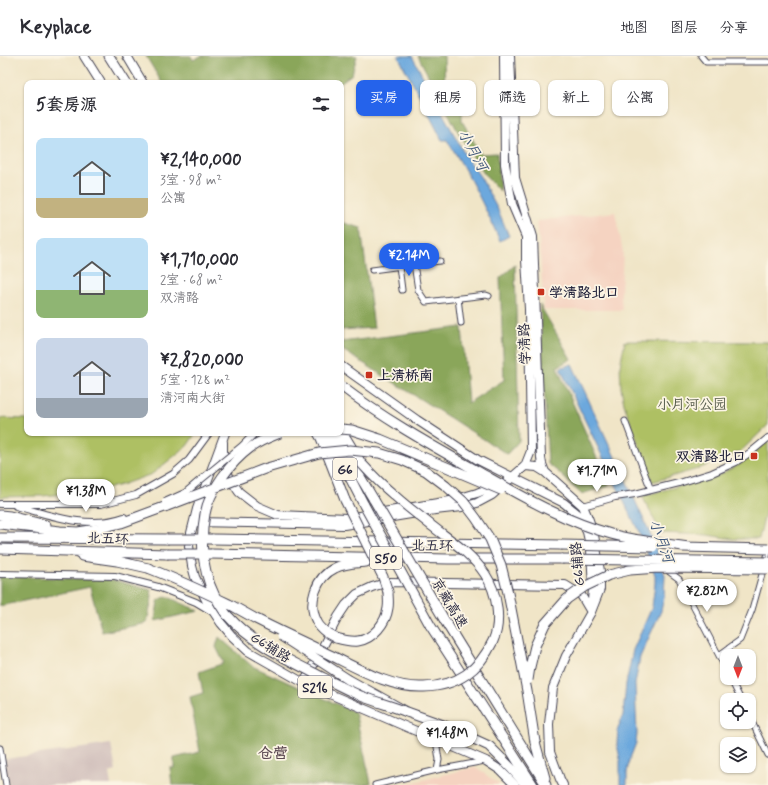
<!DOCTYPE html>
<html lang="zh">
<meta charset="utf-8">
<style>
:root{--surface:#fff;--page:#f2f2f3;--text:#2b2b33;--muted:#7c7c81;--line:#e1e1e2;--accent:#2563eb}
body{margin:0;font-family:Mynerve,"LXGW WenKai TC",sans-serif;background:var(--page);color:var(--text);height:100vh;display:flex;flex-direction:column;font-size:15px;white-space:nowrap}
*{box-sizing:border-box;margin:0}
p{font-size:13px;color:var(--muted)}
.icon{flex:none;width:22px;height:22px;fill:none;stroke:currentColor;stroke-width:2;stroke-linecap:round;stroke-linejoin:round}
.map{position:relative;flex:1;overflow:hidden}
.sheet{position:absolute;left:24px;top:24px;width:320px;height:356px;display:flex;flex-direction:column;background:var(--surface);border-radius:8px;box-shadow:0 1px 3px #0004}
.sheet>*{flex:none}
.hud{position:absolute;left:356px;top:24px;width:352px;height:36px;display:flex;gap:8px}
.needle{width:26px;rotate:180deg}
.fabs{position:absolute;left:720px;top:593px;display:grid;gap:8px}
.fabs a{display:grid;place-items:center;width:36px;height:36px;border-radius:8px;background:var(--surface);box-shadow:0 1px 3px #0004;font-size:20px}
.price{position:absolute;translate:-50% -34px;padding:0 9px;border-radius:14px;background:#fff;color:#222;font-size:13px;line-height:26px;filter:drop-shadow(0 1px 2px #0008)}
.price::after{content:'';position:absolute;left:50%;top:24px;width:12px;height:9px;margin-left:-6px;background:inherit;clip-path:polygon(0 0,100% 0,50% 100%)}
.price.current{background:var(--accent);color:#fff}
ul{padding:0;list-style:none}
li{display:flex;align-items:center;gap:12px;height:100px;padding:0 12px}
li span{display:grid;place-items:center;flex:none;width:112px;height:80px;border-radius:8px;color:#555}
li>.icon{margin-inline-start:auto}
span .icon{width:48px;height:48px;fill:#fffc;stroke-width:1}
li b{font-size:17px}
h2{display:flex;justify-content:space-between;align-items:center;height:48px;padding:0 12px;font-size:17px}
.pill{padding:0 14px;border-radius:8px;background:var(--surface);box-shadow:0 1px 3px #0004;font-size:14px;line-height:36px}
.pill.current{background:var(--accent);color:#fff}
header{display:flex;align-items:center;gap:24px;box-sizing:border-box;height:56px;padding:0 20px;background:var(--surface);border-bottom:1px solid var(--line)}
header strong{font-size:19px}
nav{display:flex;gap:22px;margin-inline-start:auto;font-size:14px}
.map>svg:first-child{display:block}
</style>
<header>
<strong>Keyplace</strong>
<nav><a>地图</a><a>图层</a><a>分享</a></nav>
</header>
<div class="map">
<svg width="768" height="729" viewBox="0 0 768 729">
<rect width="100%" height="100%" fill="#fcf5e5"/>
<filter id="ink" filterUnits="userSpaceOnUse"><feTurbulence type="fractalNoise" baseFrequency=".025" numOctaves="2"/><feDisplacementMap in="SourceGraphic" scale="8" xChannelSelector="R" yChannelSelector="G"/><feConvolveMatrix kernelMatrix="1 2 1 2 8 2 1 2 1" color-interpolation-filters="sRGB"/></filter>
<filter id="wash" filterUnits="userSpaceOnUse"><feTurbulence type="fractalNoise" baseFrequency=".012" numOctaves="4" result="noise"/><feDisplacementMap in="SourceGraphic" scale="16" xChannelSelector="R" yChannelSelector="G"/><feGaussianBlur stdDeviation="0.9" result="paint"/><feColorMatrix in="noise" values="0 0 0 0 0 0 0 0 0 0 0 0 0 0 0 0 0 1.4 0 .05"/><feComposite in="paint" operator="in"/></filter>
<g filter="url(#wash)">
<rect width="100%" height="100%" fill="#f0e5c7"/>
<path fill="#f5d3c1" d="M615,156L623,196L621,238L622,254H544L539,183L537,165Z
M475,711L500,729H403Z"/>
<path fill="#d1c0bc" d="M111,688L116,715L109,717L111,729H9L5,703Z"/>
<path fill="#aec064" stroke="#687150" d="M625,285L768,286V369L741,395L698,413L652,426L624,348L621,332L620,309Z
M0,362L27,363V377H196L187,390L152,418L124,428L99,435L42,440L0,441Z
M768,385V444L759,483H733L707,479L661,477L642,440L717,420L742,407Z"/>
<path fill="#8aa65a" stroke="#56644a" d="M146,0H191L193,4L201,0H357L352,18L340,27H162Z
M418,0H444L445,37H462V65L481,98L497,97L500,135L487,122L476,106L456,72Z
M341,166L361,172L374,272L341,274Z
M515,209L519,385L507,398L341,293V286L462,271L468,347L504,324L500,222Z
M540,249L571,303L557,311L609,430L581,438L557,415L548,408Z
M0,520L113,524L151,534L152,541L147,567L102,576L90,531L0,550Z
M166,540L199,555L155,565L158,545Z
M219,581L252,610L296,630L355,656L371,727L363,729H172L170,712H174V702L200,696L190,641L203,637L199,616L224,607L216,591Z"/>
<path fill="#6ca8dd" stroke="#47658c" d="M398,0H412L465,99L481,122L498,154L509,180L500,185C485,151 467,115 447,84H442L419,39Z
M572,308L650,477L665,519L664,541L661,555L640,601L635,628L637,678L636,687L629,705L627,717V729H620V703L617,688L618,672L623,659L626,628L633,594L652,551L655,527V519L638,474L627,452L560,312Z"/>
</g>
<g filter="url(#ink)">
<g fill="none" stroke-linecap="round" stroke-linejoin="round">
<defs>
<path id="minor" d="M701,0L706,6H768
M414,208L418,234L426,246L486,239L489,240
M399,210L402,234
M372,214L440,205
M458,242L461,267
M625,365L651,434
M668,515L679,523L727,615
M719,599L740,584L752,554L768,497
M730,622L741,644
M749,660L768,699
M436,684L439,704L437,714
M0,692L6,729
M375,729L437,714L485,705"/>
<path id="tertiary" d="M0,448H101L136,439L173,418L189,404L209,377
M16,450C50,459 88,474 124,461
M583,450L615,441L635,438L679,427L712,417L736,406L751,396L768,382
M0,518L115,520L158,531L196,546L211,555"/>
<path id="primary" d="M84,0L101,27
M127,0L143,27
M510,0L515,122L533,181L541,402L542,408L545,416L583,450L589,464L594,479L600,515V533L591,556
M341,310L417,364L478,404L564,447L579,459L587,476L591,494L593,533L591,556L566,600L553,632L549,668L550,696L560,723L563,729
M225,377L197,453L191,477L189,490L192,510L195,521L207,546L221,567L232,580L248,595L304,627L486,705L500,714L515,729
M223,386V395L225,409L230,423L239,436L257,450L278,459L347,462L450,445L477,437L497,429
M525,410L537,411L545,416
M194,466L344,469L435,454L462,451L477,447L492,439L525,410L531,395L529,253L526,204V181L512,148L505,108L504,0
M304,627L338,561L346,549L357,538L372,531L389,526L565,529L581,539L591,556"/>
<path id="motorway" d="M109,0L126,27
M341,374L361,407
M318,377L321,382L345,444
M327,377L364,449
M334,377L374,444
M0,459L10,460L46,469
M0,468L60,475L78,476L97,473L121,467L167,450
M0,482L167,483
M212,483L561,489
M0,493L167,498
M211,498L448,503H562
M82,500L117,505L148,512
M445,565L546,729
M430,569L533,729
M327,577C323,574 319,571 317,566C307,547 316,521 335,512C344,507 356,507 366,506
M336,582C343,584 350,586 358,585C373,583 386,567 388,552C389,547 388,541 388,536
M349,624L407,656L443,669L489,690L511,712L526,729
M535,686L545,722"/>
</defs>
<use href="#minor" stroke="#413f50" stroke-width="7"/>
<use href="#tertiary" stroke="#413f50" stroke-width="8"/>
<use href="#primary" stroke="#413f50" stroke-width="10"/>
<use href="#motorway" stroke="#413f50" stroke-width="11"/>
<use href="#minor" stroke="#fff" stroke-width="5"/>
<use href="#tertiary" stroke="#fff" stroke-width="6"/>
<use href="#primary" stroke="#fff" stroke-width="8"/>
<use href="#motorway" stroke="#fff" stroke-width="9"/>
<defs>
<path id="tertiary-bridge" d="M165,446L185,437L198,426L242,390L254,378"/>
<path id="motorway-bridge" d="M341,330C384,363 431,389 477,415C520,439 563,465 611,478C636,485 663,487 689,491
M341,373L352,374L380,383L501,434
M280,377C270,381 259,385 250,392C231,406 209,435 205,458C199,489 203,522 220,549C223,553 225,558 229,561C251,586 283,601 312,616C328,624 345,633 361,640C376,646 392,650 407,656
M345,444L383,521L388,536
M374,444L445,565
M364,449L430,569
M167,450L267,412L319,397L350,394L379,397L402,404L426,415L446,430L463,445L476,462L490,483L501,509L508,537L527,635L535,686
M167,483H212
M561,489L653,491
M683,491L768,493
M167,498H211
M562,503L768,506
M148,512C176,523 202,535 229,548C238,553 247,558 256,563C279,575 302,585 324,596C354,610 390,633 424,631C458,630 479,614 493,585C502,565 497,536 485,518C471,497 451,485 432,470C420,460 407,451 395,440C383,430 372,419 361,407
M327,577L336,582
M281,580L349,624
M528,624L530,611L535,590L545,568L567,543L584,531L609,519L630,514L658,512L768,513"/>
</defs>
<use href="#tertiary-bridge" stroke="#413f50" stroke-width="8" stroke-linecap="butt"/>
<use href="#motorway-bridge" stroke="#413f50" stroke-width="11" stroke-linecap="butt"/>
<use href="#tertiary-bridge" stroke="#fff" stroke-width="6"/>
<use href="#motorway-bridge" stroke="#fff" stroke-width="9"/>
</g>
</g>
<g fill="#c8321e" stroke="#fcf5e5" stroke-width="1.5">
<rect x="537" y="232" width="8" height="8" rx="2"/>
<rect x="365" y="315" width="8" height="8" rx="2"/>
<rect x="750" y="396" width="8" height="8" rx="2"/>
</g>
<g text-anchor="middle" stroke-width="3.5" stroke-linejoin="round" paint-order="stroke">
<g fill="#fcf5e5" stroke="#63616e" stroke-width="1">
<rect x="333" y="402" width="24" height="22" rx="3"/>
<rect x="370" y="491" width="32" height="22" rx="3"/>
<rect x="298" y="620" width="34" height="22" rx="3"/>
</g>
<g font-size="13" font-weight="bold" fill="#22223b">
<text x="345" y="418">G6</text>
<text x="386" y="507">S50</text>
<text x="315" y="636">S216</text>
</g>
<g font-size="14" font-weight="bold" fill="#22223b" stroke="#fcf5e5" text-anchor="start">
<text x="549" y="241">学清路北口</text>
<text x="377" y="324">上清桥南</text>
<text x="746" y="405" text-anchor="end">双清路北口</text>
</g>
<g font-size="14" fill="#22223b" stroke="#fcf5e5">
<text transform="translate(524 288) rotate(-92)" y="5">学清路</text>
<text transform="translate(108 482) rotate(2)" y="5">北五环</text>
<text transform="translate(432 489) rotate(1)" y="5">北五环</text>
<text transform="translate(577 508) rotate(-95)" y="5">G6辅路</text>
<text transform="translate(450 547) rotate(59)" y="5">京藏高速</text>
<text transform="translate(271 591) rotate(32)" y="5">G6辅路</text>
</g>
<g font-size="14" fill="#535949" stroke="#fcf5e5">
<text x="692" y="353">小月河公园</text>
</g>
<g font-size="15" font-style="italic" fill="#40587c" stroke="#fcf5e5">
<text transform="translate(473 94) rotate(61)" y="5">小月河</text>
<text transform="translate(662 485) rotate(70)" y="5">小月河</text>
</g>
<g font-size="15" font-weight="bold" fill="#5e4b54" stroke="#fcf5e5">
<text x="273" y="702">仓营</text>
</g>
</g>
</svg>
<div class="fabs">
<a><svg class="needle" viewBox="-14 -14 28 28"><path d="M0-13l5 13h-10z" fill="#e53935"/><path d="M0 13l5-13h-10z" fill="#7c7c81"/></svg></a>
<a><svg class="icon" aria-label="locate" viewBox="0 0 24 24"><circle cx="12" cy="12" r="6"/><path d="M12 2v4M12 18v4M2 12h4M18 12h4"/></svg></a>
<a><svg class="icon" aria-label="layers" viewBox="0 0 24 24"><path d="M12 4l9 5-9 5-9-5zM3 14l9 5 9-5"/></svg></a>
</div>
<b class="price current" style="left:409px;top:221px">¥2.14M</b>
<b class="price" style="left:597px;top:437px">¥1.71M</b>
<b class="price" style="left:86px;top:457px">¥1.38M</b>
<b class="price" style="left:707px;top:557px">¥2.82M</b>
<b class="price" style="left:447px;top:699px">¥1.48M</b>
<div class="hud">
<a class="pill current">买房</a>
<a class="pill">租房</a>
<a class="pill">筛选</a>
<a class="pill">新上</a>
<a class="pill">公寓</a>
</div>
<section class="sheet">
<h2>5套房源<svg class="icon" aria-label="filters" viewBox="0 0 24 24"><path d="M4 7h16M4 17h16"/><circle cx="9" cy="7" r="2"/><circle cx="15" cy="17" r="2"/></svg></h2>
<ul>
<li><span style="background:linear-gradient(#bfe0f5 75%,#c2b280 0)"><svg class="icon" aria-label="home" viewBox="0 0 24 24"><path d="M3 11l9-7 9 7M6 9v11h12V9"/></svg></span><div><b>¥2,140,000</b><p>3室 · 98 m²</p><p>公寓</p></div></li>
<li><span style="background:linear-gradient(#bfe0f5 65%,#8fb573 0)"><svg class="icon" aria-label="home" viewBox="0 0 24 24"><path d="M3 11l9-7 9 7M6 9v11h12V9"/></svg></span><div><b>¥1,710,000</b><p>2室 · 68 m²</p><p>双清路</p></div></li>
<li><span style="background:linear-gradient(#c9d6e8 75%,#9aa5b1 0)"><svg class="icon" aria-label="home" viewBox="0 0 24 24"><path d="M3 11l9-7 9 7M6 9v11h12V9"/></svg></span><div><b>¥2,820,000</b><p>5室 · 128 m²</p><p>清河南大街</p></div></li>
</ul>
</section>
</div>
